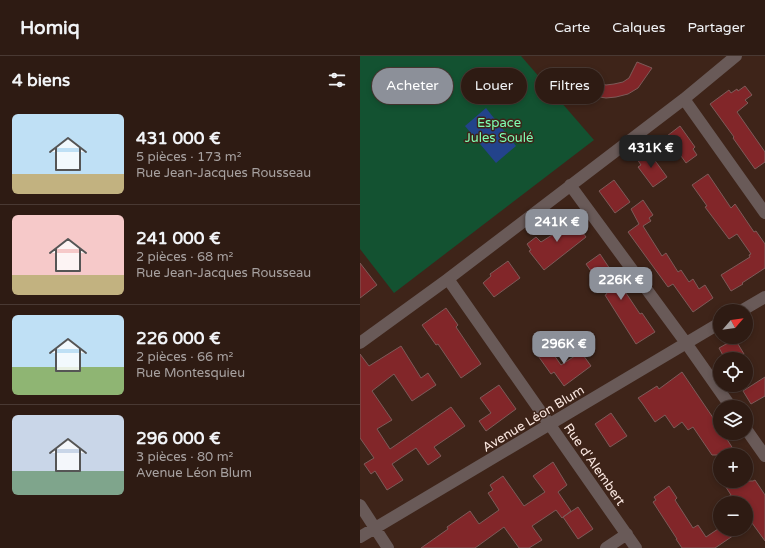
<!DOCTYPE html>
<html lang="fr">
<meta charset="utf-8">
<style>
:root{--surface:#2e1b13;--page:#3a2821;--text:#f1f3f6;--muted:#a7a1a0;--line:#493933;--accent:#8c9099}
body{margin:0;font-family:"Varela Round",sans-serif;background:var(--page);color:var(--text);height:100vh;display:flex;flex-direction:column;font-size:15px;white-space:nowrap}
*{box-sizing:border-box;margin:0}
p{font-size:13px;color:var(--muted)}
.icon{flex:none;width:22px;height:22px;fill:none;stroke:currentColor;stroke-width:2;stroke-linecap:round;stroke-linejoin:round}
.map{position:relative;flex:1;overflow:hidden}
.sheet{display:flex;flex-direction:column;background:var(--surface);width:360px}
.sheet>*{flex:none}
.hud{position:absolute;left:12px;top:12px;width:333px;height:36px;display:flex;gap:8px}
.needle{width:26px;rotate:62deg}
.fabs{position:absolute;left:353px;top:248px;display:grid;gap:8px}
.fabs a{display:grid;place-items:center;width:40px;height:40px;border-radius:50%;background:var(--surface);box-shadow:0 2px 6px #0003,0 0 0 1px var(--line);font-size:20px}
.price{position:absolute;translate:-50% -34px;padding:0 9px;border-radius:8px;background:var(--accent);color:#fff;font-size:13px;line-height:26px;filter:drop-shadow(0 1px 2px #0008)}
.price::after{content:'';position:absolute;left:50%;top:24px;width:12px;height:9px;margin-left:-6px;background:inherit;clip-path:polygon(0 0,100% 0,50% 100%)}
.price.on{background:#222;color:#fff}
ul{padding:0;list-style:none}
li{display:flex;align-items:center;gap:12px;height:100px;padding:0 12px}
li+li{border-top:1px solid var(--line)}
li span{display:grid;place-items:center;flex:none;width:112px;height:80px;border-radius:6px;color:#555}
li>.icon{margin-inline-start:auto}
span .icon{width:48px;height:48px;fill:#fffc;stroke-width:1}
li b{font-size:17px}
h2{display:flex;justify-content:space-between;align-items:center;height:48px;padding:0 12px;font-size:17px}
.tag{padding:0 14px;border-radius:18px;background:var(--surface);box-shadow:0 2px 6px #0003,0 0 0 1px var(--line);font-size:14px;line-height:36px}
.tag.on{background:var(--accent);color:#fff}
header{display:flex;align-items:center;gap:24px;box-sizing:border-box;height:56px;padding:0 20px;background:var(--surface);border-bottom:1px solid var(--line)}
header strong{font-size:19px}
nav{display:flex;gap:22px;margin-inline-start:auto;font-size:14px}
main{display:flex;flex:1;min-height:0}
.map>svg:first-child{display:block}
</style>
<header>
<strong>Homiq</strong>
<nav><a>Carte</a><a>Calques</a><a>Partager</a></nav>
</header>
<main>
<section class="sheet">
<h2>4 biens<svg class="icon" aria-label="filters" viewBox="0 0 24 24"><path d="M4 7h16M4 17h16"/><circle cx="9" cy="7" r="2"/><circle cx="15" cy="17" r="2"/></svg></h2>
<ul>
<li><span style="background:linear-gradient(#bfe0f5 75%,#c2b280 0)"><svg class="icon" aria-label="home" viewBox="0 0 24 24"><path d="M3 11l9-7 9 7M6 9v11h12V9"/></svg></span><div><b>431 000 €</b><p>5 pièces · 173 m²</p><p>Rue Jean-Jacques Rousseau</p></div></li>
<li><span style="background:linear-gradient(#f6c9c9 75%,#c2b280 0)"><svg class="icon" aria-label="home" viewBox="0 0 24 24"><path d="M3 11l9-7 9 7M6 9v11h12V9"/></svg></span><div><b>241 000 €</b><p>2 pièces · 68 m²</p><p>Rue Jean-Jacques Rousseau</p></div></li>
<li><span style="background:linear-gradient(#bfe0f5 65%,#8fb573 0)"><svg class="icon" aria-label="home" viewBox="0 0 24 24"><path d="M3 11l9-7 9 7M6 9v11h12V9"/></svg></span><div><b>226 000 €</b><p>2 pièces · 66 m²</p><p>Rue Montesquieu</p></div></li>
<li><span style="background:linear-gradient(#c9d6e8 70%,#7fa58c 0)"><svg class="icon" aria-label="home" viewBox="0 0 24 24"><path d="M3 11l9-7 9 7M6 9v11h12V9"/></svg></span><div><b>296 000 €</b><p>3 pièces · 80 m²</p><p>Avenue Léon Blum</p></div></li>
</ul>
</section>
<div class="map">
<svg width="405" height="492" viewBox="0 0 405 492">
<rect width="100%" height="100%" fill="#3e2419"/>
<path fill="#135231" d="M0,0H161L234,84L34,237L0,193Z"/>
<path fill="#23438b" d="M126,52L156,90L136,107L105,70Z"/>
<path fill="#822629" stroke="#7d5b59" d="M277,6L292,12L278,32L268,38L256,41L246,42L233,40L238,27L246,29L254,28L263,26L269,22Z
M385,30L392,39L385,44L388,47L377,56L405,96V106L395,113L373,82L374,81L350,48L369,34L371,37L377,33L378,35Z
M320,70L335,91L333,93L337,99L326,107L307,80Z
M288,95L307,121L293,131L278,111L281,109L277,103Z
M348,118L371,152L375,148L394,176L396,175L405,188V212L382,227L383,228L371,235L361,219L390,201L389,199L391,198L377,178L369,183L345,151L347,150L332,129Z
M254,124L270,146L255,157L239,135Z
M283,144L293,159L289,162L291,165L283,170L302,200L306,197L318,216L321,214L329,226L333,223L339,233L345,229L353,242L333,256L313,228L308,231L268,176L279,168L271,153Z
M206,158L210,164L212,162L226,181L184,214L169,195L171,194L167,188L176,181L181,186L200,174L199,172L201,171L197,166Z
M240,198L280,258L282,257L295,276L276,288L245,239L247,238L226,208Z
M148,205L160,222L134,241L123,227L131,220L130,218Z
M0,207L17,229L0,242Z
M86,252L98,269L96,271L121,308L101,322L78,288L76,289L62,269Z
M375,283L384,298L376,303H365L359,292Z
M187,289L201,309L221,296L231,310L204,330L194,316L191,318L176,297Z
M41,290L61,322L68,317L76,329L52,345L34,318L12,335L32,364L17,373L30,393L91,351L105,370L74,391L81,400L68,409L56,392L32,408L43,424L27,434L15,415L11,418L4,408L14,402L0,382V298L9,310Z
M322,316L360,372V377H363L377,399H352L333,371L328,374L322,366L314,372L305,359L295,366L282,347L278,342L297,330L299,333Z
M405,321V340L391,348L383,335Z
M139,329L156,353L126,375L119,365L131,357L120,342Z
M251,357L267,380L250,391L235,368Z
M193,406L207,429L198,436L211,455L202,462L196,454L172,470L182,484L169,492H159L144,471L115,492H61L88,473L87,471L110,455L119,468L139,454L128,437L133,434L130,429L143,420L164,450L185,436L173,420Z
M395,424L405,439V485L392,467L386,471V447H360L371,439L362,425H393Z
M309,430L317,442L315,444L333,472L338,469L346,481L358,473H383L355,492H322L316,483H317L293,446L296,444L294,441Z
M218,451L233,473L218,483L203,461Z"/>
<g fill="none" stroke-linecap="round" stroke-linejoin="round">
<path stroke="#695a58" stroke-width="12" d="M324,43L405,157
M210,129L326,287L371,351
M88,223L276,492
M381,255L405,241
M0,287L88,223L324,43L376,0
M386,373L405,400
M0,449L28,492
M0,481L360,267
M246,492L267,478"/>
</g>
<g text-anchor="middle" stroke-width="3" stroke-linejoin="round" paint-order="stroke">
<g font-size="13" fill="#7fffb3" stroke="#3e2419">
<text x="139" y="71">Espace<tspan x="139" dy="15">Jules Soulé</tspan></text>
</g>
<g font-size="13" fill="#fae7e0" stroke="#3e2419">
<text transform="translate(173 362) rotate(-31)" y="5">Avenue Léon Blum</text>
<text transform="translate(235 408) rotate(55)" y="5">Rue d'Alembert</text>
</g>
</g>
</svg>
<div class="fabs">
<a><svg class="needle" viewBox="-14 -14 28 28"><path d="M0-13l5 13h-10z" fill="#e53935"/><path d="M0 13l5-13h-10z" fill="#a7a1a0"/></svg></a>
<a><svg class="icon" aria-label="locate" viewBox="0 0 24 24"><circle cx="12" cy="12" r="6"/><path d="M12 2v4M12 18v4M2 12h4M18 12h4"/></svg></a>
<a><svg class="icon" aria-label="layers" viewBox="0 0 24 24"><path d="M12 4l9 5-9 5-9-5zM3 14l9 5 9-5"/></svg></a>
<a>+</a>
<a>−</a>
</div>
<b class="price on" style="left:291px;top:113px">431K €</b>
<b class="price" style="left:197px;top:187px">241K €</b>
<b class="price" style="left:261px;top:245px">226K €</b>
<b class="price" style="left:204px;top:309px">296K €</b>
<div class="hud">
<a class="tag on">Acheter</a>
<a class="tag">Louer</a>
<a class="tag">Filtres</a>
</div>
</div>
</main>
